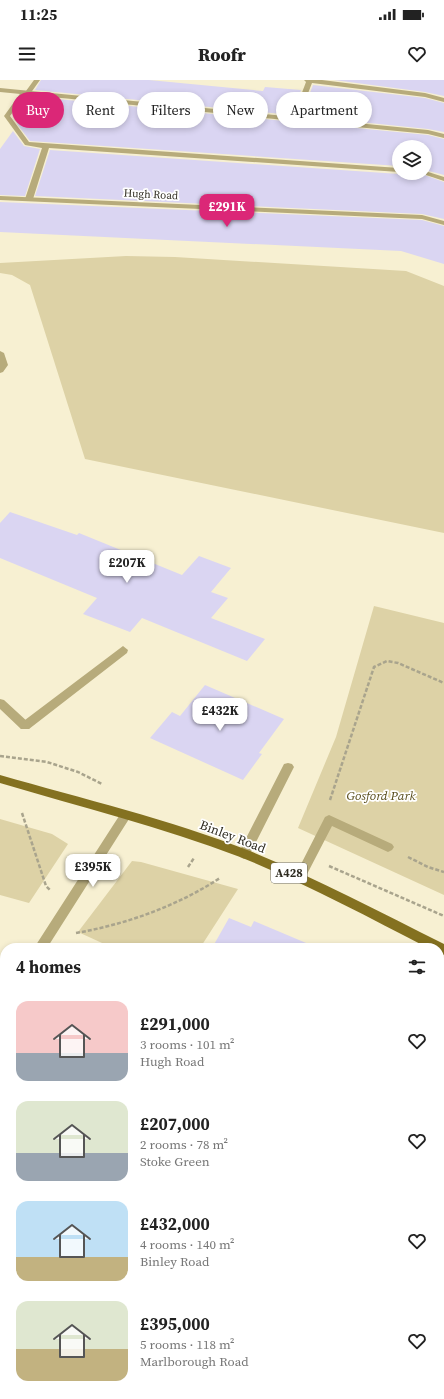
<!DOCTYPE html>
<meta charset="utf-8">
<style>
:root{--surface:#fff;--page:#f2f2f2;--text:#222;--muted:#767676;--accent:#db2777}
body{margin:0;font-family:"Source Serif 4",serif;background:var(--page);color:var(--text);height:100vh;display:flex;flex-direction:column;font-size:15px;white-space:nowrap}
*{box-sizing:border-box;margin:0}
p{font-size:13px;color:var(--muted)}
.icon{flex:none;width:22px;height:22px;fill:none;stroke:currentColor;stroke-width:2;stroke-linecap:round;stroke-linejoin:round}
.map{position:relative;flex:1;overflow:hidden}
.details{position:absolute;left:0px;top:863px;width:444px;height:456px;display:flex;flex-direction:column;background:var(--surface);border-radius:16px 16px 0 0;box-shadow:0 2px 6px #0003}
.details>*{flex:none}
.top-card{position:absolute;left:12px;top:12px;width:420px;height:36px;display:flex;gap:8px}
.tools{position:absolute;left:392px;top:60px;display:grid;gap:8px}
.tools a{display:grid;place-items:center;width:40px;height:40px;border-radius:50%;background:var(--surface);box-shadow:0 2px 6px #0003;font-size:20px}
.price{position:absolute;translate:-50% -34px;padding:0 9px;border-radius:8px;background:#fff;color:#222;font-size:13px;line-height:26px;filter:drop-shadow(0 1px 2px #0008)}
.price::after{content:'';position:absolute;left:50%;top:24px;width:12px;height:9px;margin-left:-6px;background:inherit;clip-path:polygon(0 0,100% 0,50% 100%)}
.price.selected{background:var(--accent);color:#fff}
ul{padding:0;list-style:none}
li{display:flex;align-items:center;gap:12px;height:100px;padding:0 16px}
li span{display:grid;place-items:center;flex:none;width:112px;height:80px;border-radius:12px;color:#555}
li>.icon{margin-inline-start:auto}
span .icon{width:48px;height:48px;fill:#fffc;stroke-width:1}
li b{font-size:17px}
h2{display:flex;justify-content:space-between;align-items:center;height:48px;padding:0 16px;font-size:17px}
.chip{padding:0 14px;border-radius:18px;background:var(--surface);box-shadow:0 2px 6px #0003;font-size:14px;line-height:36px}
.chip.selected{background:var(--accent);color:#fff}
.status{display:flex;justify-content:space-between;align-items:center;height:28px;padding:0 20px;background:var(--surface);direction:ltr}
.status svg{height:11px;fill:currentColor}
header{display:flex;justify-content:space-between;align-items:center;height:52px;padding:0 16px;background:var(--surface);font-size:18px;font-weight:800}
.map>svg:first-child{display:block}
</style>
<div class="status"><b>11:25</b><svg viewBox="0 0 49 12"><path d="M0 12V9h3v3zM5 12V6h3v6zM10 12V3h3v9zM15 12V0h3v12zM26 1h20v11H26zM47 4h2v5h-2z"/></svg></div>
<header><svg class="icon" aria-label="menu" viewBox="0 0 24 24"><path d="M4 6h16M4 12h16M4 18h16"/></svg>Roofr<svg class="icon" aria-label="heart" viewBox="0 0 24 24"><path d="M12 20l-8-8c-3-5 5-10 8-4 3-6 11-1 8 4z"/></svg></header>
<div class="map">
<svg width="444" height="1319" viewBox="0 0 444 1319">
<rect width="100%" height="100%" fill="#f7f0d2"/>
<path fill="#ddd2a6" d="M126,176L175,177L406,191L444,206V453L85,379L30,205L12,195L0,193V183Z
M374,526L444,543V815L298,748L336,657Z
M0,739L52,754L68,764L29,823L0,815Z
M132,781L141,782L238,809L200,868H113L78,852Z"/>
<path fill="#dad5f2" d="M41,0H149L263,11L265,7L301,10L292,35L35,10Z
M334,0H444V16L425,12Z
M313,5L425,18L444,23V52L428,49L301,36Z
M26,16L428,55L444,59V95L425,90V67H399V86L30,61L17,44L24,35L14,33Z
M13,51L24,66L40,69L25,116L0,115V69Z
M50,70L399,94L419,93L444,102V139L422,134L35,116Z
M0,122L422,140L444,146V184L401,171L0,152Z
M10,432L77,455L79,453L182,495L199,476L231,488L211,512L228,518L211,538L265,559L247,581L142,538L130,552L83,534L97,518L0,478V443Z
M205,605L284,639L259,673L262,674L243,700L150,658L172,632L180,636Z
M229,838L251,847L254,841L318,868H212Z"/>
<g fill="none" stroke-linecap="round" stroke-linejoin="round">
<path stroke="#a9a48d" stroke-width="2.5" stroke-dasharray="4 2" stroke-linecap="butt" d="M0,676L47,682L78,692L102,704
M330,720L374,587L387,581L398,583L444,603
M22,733L46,806L51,811
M408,777L428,787L444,792
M329,786L444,836
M188,787L194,778
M76,853C127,844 177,826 220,798"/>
<path fill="#b7ab7b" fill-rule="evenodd" d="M34,0H40L30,14H26L10,36L29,62L399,88V92L49,68L33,119L26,121L25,119L42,68L25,65L4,36L22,11H26Z
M304,0H322L425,13L444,18V22L425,17L312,3L298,39L295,41L292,39L306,2Z
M425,91L444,97V101L420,93H425Z
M0,271L4,273L8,285L3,292L0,293Z
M123,566L128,570L127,573L29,649H21L20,646L21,643Z
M288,683L292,684L294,687L250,774L248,777L244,779L240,777L238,774L284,684Z
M329,735L392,764L394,767L392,770L388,772L332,746L304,800L300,802L296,800L294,797L296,794L325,737Z"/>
<path fill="#b7ab7b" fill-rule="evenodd" d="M0,8L428,50L444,54V58L428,54L0,12Z
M0,116L422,135L444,141V145L422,139L0,120Z
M0,619L4,620L29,643L30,646L29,649H21L0,629Z
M125,731L129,733L131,736L129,739L47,868H34L121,733Z
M5,917V933L0,936V920Z
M0,1057L5,1059V1074L0,1072Z
M439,1280L444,1282V1298L439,1296Z"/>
<path fill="#847120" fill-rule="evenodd" d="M0,695C83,719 169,739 250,771C316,798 380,832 444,864V875L439,873V868H428C366,836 305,803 240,777C162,747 80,727 0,703Z"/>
</g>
<g text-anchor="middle" stroke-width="3.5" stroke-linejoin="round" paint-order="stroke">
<g font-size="11" fill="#2f2c21" stroke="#fff">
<text transform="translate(151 114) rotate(3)" y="4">Hugh Road</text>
</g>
<rect fill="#fff" stroke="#6d6b64" stroke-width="1" x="271" y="783" width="36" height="20" rx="3"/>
<g font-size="12" font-weight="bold" fill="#2f2c21">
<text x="289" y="797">A428</text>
</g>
<g font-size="13" font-style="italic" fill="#584c1a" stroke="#fff">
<text x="381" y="720">Gosford Park</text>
</g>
<g font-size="13" fill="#2f2c21" stroke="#fff">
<text transform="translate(233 756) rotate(21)" y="5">Binley Road</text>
</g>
</g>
</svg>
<div class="tools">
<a><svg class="icon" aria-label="layers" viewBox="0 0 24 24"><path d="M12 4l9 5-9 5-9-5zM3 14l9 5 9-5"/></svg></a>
</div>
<b class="price selected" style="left:227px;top:148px">£291K</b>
<b class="price" style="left:127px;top:504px">£207K</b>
<b class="price" style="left:220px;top:652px">£432K</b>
<b class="price" style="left:93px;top:808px">£395K</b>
<div class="top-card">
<a class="chip selected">Buy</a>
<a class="chip">Rent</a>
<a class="chip">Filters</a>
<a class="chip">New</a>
<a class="chip">Apartment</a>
</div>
<section class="details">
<h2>4 homes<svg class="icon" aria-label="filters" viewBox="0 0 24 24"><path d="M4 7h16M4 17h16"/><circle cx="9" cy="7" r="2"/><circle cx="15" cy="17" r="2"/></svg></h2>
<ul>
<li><span style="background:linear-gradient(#f6c9c9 65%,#9aa5b1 0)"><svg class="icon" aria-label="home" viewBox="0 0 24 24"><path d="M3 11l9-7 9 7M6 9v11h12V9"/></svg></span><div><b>£291,000</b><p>3 rooms · 101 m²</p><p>Hugh Road</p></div><svg class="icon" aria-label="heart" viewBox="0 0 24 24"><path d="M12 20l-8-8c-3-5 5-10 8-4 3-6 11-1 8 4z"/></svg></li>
<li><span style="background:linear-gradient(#dfe7d0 65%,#9aa5b1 0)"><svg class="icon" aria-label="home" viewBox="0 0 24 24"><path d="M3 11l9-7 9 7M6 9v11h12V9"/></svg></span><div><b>£207,000</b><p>2 rooms · 78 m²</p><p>Stoke Green</p></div><svg class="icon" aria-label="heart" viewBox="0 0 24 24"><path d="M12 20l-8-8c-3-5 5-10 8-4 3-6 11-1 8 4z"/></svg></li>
<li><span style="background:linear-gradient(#bfe0f5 70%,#c2b280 0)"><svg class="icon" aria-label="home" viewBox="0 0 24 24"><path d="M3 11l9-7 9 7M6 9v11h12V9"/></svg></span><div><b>£432,000</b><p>4 rooms · 140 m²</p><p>Binley Road</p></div><svg class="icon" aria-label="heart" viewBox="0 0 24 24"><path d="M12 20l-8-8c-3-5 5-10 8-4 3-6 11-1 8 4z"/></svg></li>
<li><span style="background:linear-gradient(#dfe7d0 60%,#c2b280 0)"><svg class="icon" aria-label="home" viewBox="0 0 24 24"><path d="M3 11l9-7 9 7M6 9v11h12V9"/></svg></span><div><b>£395,000</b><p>5 rooms · 118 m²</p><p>Marlborough Road</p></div><svg class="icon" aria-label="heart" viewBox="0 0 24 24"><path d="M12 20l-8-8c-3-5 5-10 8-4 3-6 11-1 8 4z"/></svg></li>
</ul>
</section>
</div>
